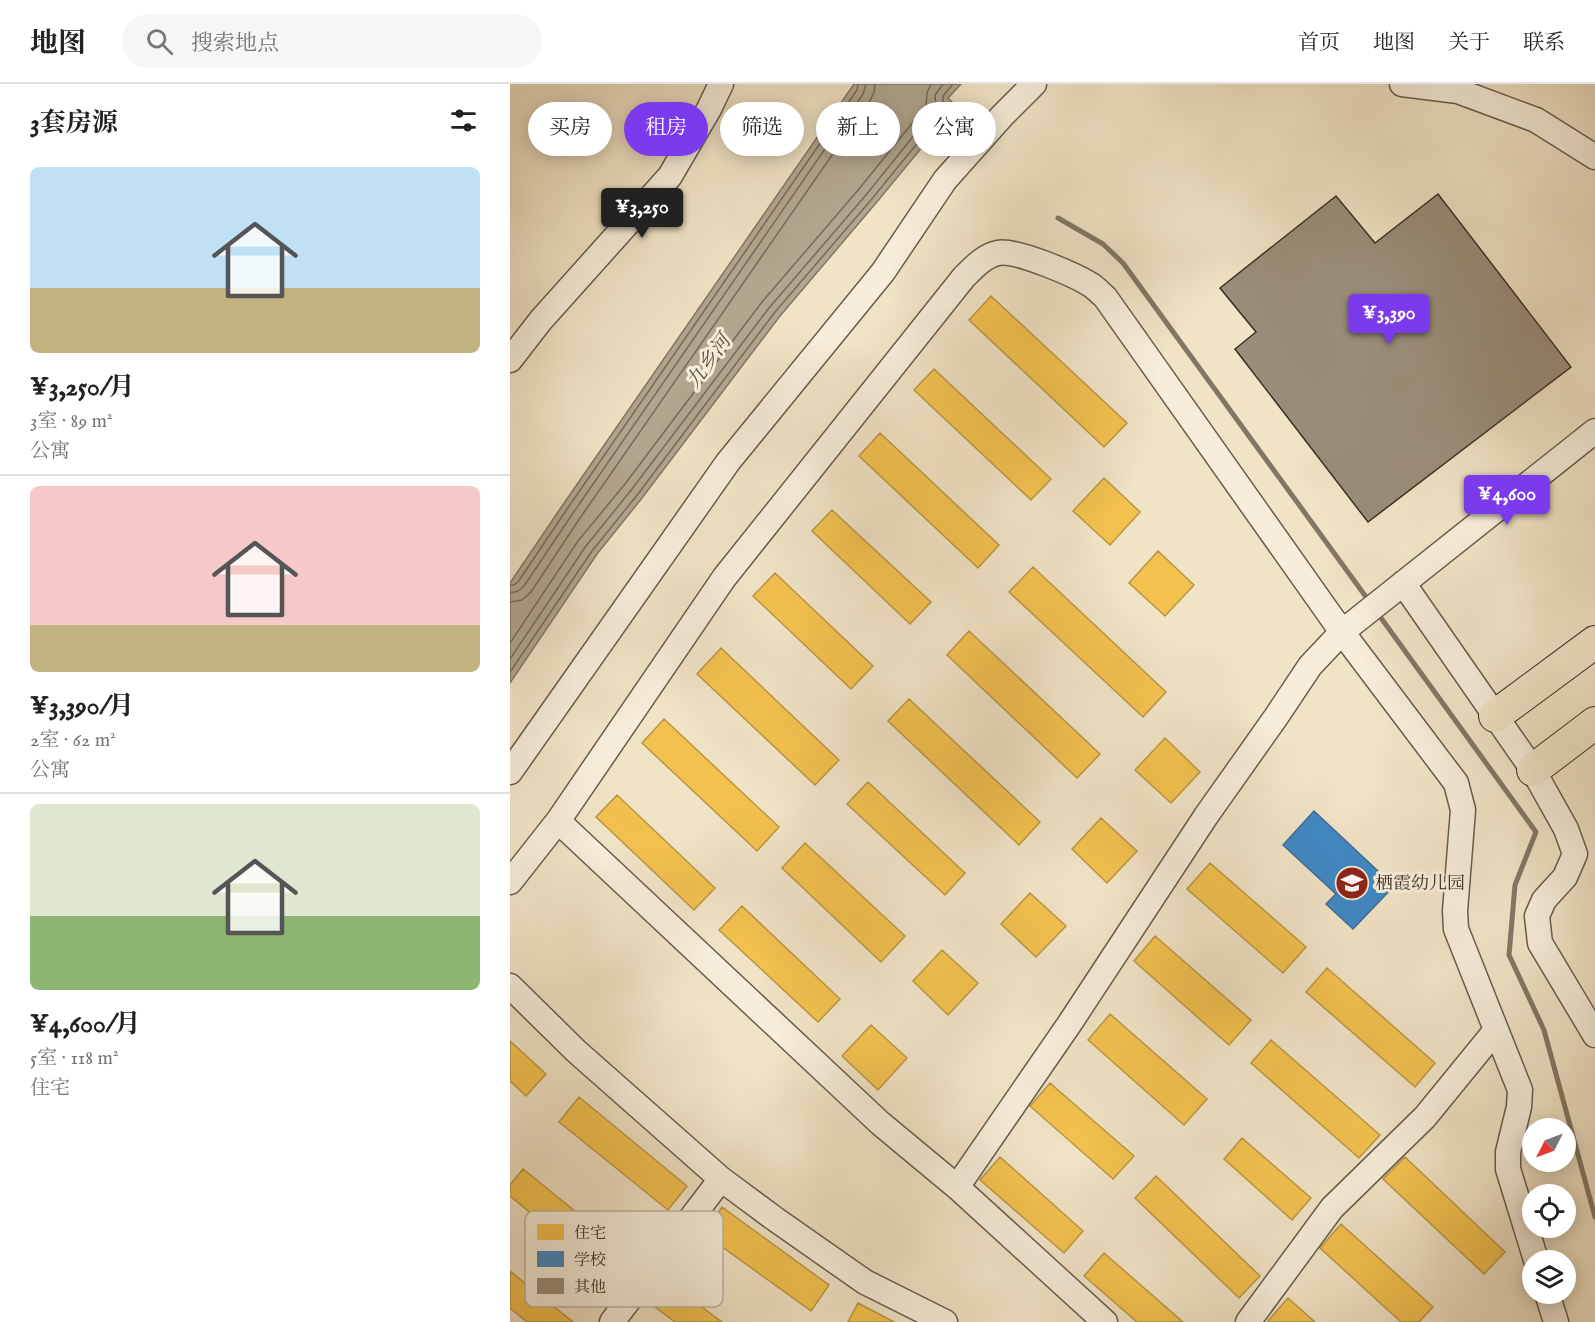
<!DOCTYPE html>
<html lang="zh">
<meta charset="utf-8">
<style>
:root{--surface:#fff;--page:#f6f6f6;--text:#222;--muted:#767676;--line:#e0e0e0;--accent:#7c3aed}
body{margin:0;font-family:"IM FELL English","Noto Serif SC",serif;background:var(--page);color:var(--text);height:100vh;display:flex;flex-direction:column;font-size:22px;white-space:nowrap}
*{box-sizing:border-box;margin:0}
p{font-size:20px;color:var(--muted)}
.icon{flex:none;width:33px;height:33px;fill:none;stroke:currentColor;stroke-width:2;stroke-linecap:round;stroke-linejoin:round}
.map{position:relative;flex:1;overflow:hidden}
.details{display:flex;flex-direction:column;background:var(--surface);width:510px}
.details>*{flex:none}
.guide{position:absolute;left:18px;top:18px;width:570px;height:54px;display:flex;gap:12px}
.needle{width:39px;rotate:228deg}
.tools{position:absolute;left:1012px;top:1034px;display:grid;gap:12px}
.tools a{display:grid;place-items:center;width:54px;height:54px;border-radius:50%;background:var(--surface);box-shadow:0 3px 15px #0003;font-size:30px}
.price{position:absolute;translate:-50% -51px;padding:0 14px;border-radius:6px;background:var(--accent);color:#fff;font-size:20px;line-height:39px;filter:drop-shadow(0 2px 3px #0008)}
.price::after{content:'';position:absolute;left:50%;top:36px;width:18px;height:14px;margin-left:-9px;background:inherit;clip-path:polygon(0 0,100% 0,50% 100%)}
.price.current{background:#222;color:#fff}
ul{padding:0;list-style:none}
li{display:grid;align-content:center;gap:12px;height:318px;padding:0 30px}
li+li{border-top:2px solid var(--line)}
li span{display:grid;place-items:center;height:186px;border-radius:9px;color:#555}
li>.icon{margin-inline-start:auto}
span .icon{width:108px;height:108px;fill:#fffc;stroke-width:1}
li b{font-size:26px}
h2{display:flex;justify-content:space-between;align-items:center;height:72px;padding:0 30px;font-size:26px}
.tag{padding:0 21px;border-radius:27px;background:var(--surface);box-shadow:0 3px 15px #0003;font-size:21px;line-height:54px}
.tag.current{background:var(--accent);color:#fff}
header{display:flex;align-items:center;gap:36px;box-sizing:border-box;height:84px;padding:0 30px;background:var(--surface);border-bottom:2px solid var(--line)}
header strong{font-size:28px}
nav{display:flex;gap:33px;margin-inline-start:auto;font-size:21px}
.search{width:420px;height:54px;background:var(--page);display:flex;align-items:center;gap:15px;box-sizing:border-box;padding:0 21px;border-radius:33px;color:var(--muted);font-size:22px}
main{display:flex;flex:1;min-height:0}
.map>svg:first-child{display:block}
</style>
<header>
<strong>地图</strong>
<div class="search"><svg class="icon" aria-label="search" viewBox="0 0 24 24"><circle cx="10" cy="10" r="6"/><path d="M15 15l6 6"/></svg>搜索地点</div>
<nav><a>首页</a><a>地图</a><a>关于</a><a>联系</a></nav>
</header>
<main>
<section class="details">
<h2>3套房源<svg class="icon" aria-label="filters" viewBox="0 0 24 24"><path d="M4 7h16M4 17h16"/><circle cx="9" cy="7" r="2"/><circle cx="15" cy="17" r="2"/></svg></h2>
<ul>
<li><span style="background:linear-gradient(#bfe0f5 65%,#c2b280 0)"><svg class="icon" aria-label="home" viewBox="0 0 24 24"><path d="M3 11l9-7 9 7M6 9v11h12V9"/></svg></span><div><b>¥3,250/月</b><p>3室 · 89 m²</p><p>公寓</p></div></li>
<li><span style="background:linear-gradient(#f6c9c9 75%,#c2b280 0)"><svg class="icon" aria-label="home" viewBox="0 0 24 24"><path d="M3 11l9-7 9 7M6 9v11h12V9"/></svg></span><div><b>¥3,390/月</b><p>2室 · 62 m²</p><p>公寓</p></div></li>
<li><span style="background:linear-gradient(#dfe7d0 60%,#8fb573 0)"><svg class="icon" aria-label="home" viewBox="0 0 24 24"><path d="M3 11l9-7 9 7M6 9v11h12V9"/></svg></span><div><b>¥4,600/月</b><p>5室 · 118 m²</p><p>住宅</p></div></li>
</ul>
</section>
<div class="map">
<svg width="1085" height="1238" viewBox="0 0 1085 1238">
<rect width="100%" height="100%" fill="#f1e3c6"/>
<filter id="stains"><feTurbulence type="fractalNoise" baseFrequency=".00333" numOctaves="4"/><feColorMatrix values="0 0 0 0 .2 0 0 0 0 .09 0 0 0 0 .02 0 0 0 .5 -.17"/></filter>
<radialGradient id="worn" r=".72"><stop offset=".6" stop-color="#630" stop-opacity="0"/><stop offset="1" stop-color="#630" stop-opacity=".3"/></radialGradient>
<path fill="#b2a68f" stroke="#827765" stroke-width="1.5" d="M344,0H451L438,14L446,22L366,119L270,232L132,414L87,470L0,599V499L50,425Z"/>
<path fill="#f2c14e" stroke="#ba9642" stroke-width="1.5" d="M481,212L617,339L594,363L459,236Z
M424,285L541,395L521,416L404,306Z
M370,349L489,461L468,484L349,372Z
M594,394L630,428L600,461L563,427Z
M322,426L421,518L400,540L302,447Z
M648,467L684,501L655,532L619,499Z
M523,483L656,608L633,633L499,508Z
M265,489L363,582L341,605L243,512Z
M459,547L590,670L567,694L437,571Z
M211,564L329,676L305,701L187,590Z
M399,615L530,738L509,761L378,637Z
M154,635L269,743L247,767L132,659Z
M655,654L690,688L661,719L625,686Z
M358,698L455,789L435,811L337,720Z
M107,711L205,804L184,826L86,733Z
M591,734L627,767L597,799L562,765Z
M295,759L395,852L371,878L272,784Z
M700,779L796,863L773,889L677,805Z
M520,809L556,842L526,873L491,840Z
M232,822L330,915L308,938L209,846Z
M645,852L741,936L719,961L624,877Z
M432,866L468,899L438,931L403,897Z
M817,884L925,979L905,1003L796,908Z
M600,930L697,1015L674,1041L578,956Z
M361,941L397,974L368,1006L332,972Z
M761,956L870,1051L849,1074L741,979Z
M0,957L36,990L16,1012L0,997Z
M540,999L624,1072L603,1095L520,1022Z
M69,1013L177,1102L158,1126L49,1038Z
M732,1054L801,1114L782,1136L714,1075Z
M490,1073L573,1147L554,1169L470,1096Z
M895,1073L995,1168L974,1190L873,1095Z
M13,1085L118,1170L99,1193L0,1112V1101Z
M646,1092L750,1192L729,1214L625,1114Z
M212,1123L319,1201L301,1227L193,1149Z
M831,1140L923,1223L909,1238H891L810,1164Z
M594,1169L673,1238H627L574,1192Z
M0,1187L63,1238H17L0,1224Z
M162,1201L212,1238H165L145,1223Z
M778,1214L805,1238H759L758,1237Z
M348,1219L384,1238H338Z"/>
<path fill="#3f88c5" stroke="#3d6e95" stroke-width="1.5" d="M804,727L884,802L843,845L816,820L826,810L773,761Z"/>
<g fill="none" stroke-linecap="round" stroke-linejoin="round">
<path stroke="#766b5a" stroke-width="1.5" d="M0,501H4L8,498L55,428L347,6L348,0
M0,509L8,507L14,502L61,432L353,10L356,0
M0,518L12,516L21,508L68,437L361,15L364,8L365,0
M0,559L68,457L115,400L252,218L349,105L416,22L417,9L421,0
M0,575L76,462L122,405L259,224L356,111L426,24L425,11L433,0
M0,588L82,467L128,410L265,228L361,116L436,24V22L433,17V12L443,0"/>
<path stroke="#827765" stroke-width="5" d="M548,134L593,160L613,179L859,517
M866,527L1026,748L1005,801L999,871L1034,946L1085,1133"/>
</g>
<path fill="#998d79" stroke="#393025" stroke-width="1.5" d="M928,110L1061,283L858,438L725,265L746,248L710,204L826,112L865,159Z"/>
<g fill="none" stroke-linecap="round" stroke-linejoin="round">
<defs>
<path id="minor" d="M892,0L948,7L1026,36L1085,73
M0,276L31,236L160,92L199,25L211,0
M893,499L1023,686L1056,745L1065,770L1055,793L1034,816L1027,832L1030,859L1085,951
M0,688L218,378L373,188L435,96L492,32L524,0
M48,737L370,1039L447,1103L595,1238
M0,798L48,737L214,494L454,193C464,183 474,172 488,169C506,165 565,191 581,201C586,204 590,209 595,213L832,548L946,699L953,726L945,827L946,845L1010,1006L1009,1023L998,1068V1085L1026,1176
M0,902L66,967L211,1095L265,1135L355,1198L435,1238
M447,1103L560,939L696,732L766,633L800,582L832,548L1085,347
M1037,1209L1046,1238
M102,1238L211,1095
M738,1238L822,1124L915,1033L986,946"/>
<path id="major" d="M985,632L1085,558
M1023,686L1085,639"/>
</defs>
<use href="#minor" stroke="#675d4d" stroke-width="27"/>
<use href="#major" stroke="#393025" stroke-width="34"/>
<use href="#minor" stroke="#f6edda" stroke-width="24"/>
<use href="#major" stroke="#f1e3c6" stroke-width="32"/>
</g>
<defs>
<symbol id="school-disc" viewBox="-11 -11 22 22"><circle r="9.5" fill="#8f2418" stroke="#f6edda"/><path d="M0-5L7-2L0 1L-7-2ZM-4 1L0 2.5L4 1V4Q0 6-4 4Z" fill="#fff"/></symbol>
</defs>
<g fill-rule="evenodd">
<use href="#school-disc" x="823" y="780" width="38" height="38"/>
</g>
<g text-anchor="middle" stroke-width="6" stroke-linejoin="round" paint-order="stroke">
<g font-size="18" fill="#393025" stroke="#f6edda" text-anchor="start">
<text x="865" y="805">栖霞幼儿园</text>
</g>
<g font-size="20" font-style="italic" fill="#574e40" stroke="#f6edda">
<text transform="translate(198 277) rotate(-54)" y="7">九乡河</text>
</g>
</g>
<rect x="15" y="1127" width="198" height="96" rx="9" fill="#f6edda" stroke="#bdb4a4" stroke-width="1.5"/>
<rect x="27" y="1140" width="27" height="16" fill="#f2c14e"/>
<rect x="27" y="1167" width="27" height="16" fill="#3f88c5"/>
<rect x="27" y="1194" width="27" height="16" fill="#998d79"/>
<g font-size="16" fill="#393025">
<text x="64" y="1154">住宅</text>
<text x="64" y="1181">学校</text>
<text x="64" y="1208">其他</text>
</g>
<rect width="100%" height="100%" filter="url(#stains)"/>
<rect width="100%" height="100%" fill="url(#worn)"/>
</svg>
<div class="tools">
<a><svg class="needle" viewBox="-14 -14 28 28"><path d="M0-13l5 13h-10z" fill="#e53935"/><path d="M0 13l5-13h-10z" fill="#767676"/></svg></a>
<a><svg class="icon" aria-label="locate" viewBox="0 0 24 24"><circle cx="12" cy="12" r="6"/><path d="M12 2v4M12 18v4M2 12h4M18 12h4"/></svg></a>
<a><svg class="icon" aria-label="layers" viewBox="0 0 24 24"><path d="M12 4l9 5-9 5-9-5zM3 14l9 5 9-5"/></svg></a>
</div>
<b class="price current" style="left:132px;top:155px">¥3,250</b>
<b class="price" style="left:879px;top:261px">¥3,390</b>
<b class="price" style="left:997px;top:442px">¥4,600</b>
<div class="guide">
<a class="tag">买房</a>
<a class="tag current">租房</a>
<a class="tag">筛选</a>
<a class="tag">新上</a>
<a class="tag">公寓</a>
</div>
</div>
</main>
